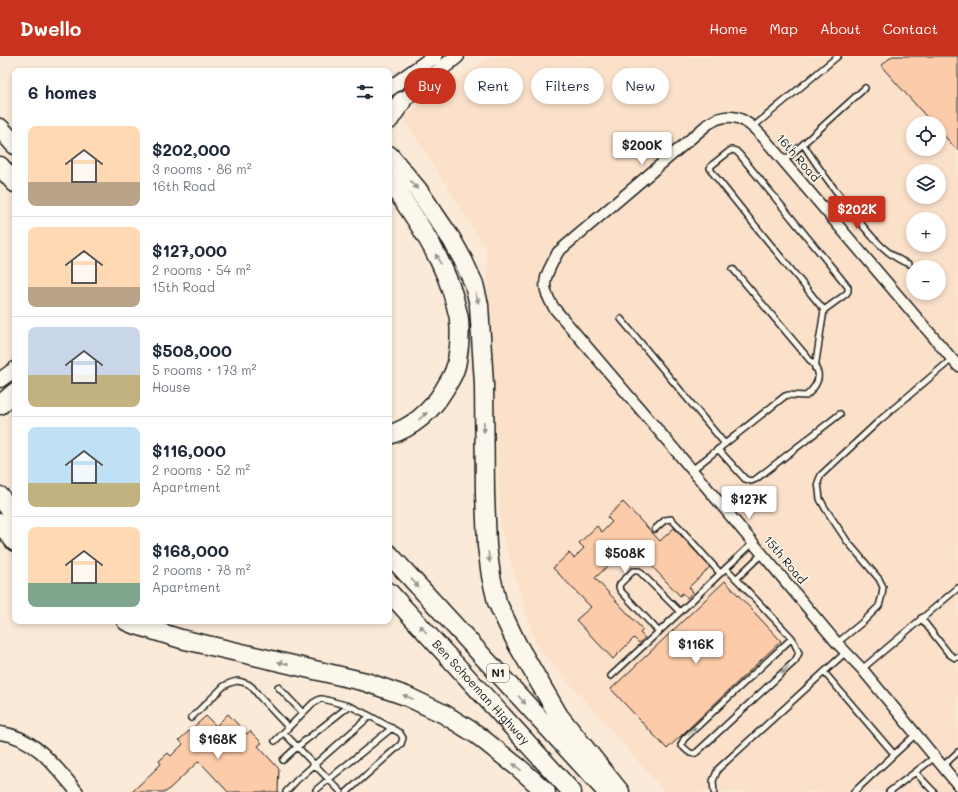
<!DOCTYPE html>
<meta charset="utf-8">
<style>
:root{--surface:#fff;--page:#f6f6f7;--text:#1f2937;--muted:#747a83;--line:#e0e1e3;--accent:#c8321e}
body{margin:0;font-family:Mali,sans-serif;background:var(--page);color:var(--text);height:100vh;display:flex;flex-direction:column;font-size:15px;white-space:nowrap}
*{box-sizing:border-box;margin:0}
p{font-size:13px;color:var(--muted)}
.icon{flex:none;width:22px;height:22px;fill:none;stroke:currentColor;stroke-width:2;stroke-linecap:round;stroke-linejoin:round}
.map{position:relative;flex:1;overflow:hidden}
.sheet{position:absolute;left:12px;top:12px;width:380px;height:556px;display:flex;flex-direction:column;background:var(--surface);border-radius:8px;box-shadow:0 2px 6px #0003}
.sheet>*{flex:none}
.hud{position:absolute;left:404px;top:12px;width:380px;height:36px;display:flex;gap:8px}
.fabs{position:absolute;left:906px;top:60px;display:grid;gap:8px}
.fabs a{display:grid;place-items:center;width:40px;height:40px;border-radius:50%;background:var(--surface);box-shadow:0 2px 6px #0003;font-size:20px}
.price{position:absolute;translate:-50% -34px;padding:0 9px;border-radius:4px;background:#fff;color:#222;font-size:13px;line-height:26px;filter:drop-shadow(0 1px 2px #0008)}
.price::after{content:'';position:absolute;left:50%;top:24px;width:12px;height:9px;margin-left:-6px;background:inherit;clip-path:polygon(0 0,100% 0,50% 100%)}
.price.active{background:var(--accent);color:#fff}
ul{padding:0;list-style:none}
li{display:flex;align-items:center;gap:12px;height:100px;padding:0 16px}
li+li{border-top:1px solid var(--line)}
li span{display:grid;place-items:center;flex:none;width:112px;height:80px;border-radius:8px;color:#555}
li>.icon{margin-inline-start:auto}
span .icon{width:48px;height:48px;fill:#fffc;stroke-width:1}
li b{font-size:17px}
h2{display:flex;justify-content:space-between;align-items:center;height:48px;padding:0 16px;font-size:17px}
.tag{padding:0 14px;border-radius:18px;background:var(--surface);box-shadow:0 2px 6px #0003;font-size:14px;line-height:36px}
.tag.active{background:var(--accent);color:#fff}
header{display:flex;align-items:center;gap:24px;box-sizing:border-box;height:56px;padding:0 20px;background:var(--accent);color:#fff}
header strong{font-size:19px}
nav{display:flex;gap:22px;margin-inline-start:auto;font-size:14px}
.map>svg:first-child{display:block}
</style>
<header>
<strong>Dwello</strong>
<nav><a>Home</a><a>Map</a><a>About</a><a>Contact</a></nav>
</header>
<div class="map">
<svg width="958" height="736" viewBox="0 0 958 736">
<rect width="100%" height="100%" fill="#fbead8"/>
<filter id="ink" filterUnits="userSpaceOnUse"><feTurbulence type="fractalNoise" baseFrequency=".025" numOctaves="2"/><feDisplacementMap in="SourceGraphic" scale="8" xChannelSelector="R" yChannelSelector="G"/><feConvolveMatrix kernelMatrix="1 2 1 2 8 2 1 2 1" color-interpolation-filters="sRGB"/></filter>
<g filter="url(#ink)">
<path fill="#fbe1ca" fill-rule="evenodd" d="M491,0H958V736H665L536,589L501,474L486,193L403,61ZM913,67H939V93H913ZM913,115H939V141H913ZM913,163H939V189H913ZM913,211H939V237H913Z"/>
<path fill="#fbcbaa" stroke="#1c1c1c" d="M892,0H958V95L939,74V67H932L881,10Z
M623,446L660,485L674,472L710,511L689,531L693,536L687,542L682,537L680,540L631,488L595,522L643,574L640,577L645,582L639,587L634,582L613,603L576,564L591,551L553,512L569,497L574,502L584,492L579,487L597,470L602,476L612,466L607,461Z
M725,525L781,585L667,693L611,633Z
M228,658L247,678L250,675L262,687L258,690L279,713L278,736H228L199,705L166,736H132L161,708L159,705L168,697L171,700L183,688L179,684L206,660L216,670Z"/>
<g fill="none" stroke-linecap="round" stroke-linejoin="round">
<defs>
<path id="service" d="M865,32L803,88C816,108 829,127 844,145C860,167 883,199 909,208
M753,71L838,0
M784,105L803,88
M621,263L725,388
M815,312L824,254L740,151L712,116L710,112L712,109L731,94L736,95L740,99L848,231V235L846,238L824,254
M718,393L745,423L751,425L756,423L840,358
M692,414L785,340L788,339L806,340C812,335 820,325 818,317C818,315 815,311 814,309L733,213
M655,473L665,464L671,463L677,469L720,517
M726,512L792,582L799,597L795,605L697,696C691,701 686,693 681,689L684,683L792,582
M736,523L763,497
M921,562L949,598L955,602L958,601
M659,576L620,534L619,531L620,528L633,515H639L680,556
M837,587L864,565L879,550L882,539L883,531L879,523L847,485L825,452L820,443L818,426L821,419L880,364L952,303
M862,613L958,532
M824,616L894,698
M611,620L680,556L726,512L753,487
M278,631L303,657
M191,662L224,630L230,627L237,625L242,626L248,628L252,631L259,640L288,671
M284,677L341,736
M275,685L313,647L320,643H323L349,650L354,652L370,660L400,677L403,682L401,688L347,736
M283,704L297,691L349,650
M943,710L958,696
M915,716L934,736
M316,734L329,723L392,672
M286,736L297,724L370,660
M714,736L713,725L718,713L846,596
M854,736L916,678
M889,736L935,701"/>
<path id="minor" d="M958,310L762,80C746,63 731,53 708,68L558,196C546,220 538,227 554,252L692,414L837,587L862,613L958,729"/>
<path id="tertiary" d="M0,677C35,681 56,711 77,736"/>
<path id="secondary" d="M389,33L435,0
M394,51L402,45L457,0
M0,324L15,313"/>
<g id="motorway">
<path d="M389,64L395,55L402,45"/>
<path d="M0,72L15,89"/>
<path d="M389,99L418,134L452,184L463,204L474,228L479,249L484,328L485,438L487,490L491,520L497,546L517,588L559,660L620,736"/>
<path d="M0,110L15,127"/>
<path d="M389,125C416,161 446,206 456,250C457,255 459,260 459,264C460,276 460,287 458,298C457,303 457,308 455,313C453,320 448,327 444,334C431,356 413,371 389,379"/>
<path d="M0,349L15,336"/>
<path d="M0,440L15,461"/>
<path d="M0,467L15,486"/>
<path d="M389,498L606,735"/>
<path id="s1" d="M389,536L572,736"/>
<path d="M126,565L133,568L181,583L366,626L406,640L444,658L476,678L519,712L546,736"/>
</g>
</defs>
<use href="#service" stroke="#1c1c1c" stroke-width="8"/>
<use href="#minor" stroke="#1c1c1c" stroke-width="13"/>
<use href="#tertiary" stroke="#1c1c1c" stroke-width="15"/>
<use href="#secondary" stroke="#1c1c1c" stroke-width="17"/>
<use href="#motorway" stroke="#1c1c1c" stroke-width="21"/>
<use href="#service" stroke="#fbf7ec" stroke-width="5"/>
<use href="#minor" stroke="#fbf7ec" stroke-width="10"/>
<use href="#tertiary" stroke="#fbf7ec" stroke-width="12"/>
<use href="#secondary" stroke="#fbf7ec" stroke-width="14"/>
<use href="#motorway" stroke="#fbf7ec" stroke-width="18"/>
</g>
<defs><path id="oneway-solid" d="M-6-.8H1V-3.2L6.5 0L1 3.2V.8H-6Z"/></defs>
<g fill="#97948e">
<use href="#oneway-solid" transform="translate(414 129) rotate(50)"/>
<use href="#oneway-solid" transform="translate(438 203) rotate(-118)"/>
<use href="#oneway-solid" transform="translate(477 242) rotate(74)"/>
<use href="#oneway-solid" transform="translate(423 360) rotate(-41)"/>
<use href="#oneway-solid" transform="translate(484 371) rotate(89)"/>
<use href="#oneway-solid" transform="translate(489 501) rotate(82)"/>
<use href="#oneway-solid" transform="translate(415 527) rotate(48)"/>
<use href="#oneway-solid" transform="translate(423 573) rotate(-132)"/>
<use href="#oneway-solid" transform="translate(283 607) rotate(-167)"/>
<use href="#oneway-solid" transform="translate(785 614) rotate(137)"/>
<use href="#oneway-solid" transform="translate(408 641) rotate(-157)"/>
<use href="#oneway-solid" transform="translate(522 644) rotate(48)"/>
<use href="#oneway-solid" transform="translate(692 675) rotate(-43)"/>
<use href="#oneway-solid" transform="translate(517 711) rotate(-141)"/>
</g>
</g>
<g text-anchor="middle" stroke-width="3" stroke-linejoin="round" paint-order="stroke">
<rect fill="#fbf7ec" stroke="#5f5e5a" stroke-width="1" x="487" y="608" width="22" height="18" rx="3"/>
<g font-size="11" font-weight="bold" fill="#1c1c1c">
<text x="498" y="621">N1</text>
</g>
<g font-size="12" fill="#1c1c1c" stroke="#fbf7ec">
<text transform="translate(798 102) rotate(49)" y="4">16th Road</text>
<text transform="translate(785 504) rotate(50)" y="4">15th Road</text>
<text dy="4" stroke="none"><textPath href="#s1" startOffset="136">Ben Schoeman Highway</textPath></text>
</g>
</g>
</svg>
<div class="fabs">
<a><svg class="icon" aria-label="locate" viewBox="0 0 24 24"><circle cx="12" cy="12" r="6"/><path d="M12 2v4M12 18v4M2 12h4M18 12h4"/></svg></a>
<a><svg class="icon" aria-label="layers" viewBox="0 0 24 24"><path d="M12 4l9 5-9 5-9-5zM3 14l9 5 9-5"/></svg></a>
<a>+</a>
<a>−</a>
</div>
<b class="price" style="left:642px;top:110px">$200K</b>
<b class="price active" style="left:857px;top:174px">$202K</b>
<b class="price" style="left:749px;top:464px">$127K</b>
<b class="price" style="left:625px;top:518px">$508K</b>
<b class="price" style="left:696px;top:609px">$116K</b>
<b class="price" style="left:218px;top:704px">$168K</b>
<div class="hud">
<a class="tag active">Buy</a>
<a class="tag">Rent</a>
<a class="tag">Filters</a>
<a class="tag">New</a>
</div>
<section class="sheet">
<h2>6 homes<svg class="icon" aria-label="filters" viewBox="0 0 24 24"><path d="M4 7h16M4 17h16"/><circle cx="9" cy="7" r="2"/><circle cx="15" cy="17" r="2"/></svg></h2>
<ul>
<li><span style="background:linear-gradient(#ffd9b3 70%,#b9a48a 0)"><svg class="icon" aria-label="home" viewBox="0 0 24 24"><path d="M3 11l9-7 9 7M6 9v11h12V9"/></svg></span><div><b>$202,000</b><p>3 rooms · 86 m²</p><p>16th Road</p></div></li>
<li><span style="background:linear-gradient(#ffd9b3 75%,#b9a48a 0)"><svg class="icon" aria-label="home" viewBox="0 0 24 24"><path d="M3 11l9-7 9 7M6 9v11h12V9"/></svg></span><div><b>$127,000</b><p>2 rooms · 54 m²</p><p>15th Road</p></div></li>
<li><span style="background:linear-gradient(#c9d6e8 60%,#c2b280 0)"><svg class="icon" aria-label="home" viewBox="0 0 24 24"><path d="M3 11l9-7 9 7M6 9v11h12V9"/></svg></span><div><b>$508,000</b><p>5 rooms · 173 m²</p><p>House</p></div></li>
<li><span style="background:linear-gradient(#bfe0f5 70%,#c2b280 0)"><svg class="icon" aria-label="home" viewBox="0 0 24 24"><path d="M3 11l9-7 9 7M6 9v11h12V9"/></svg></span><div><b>$116,000</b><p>2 rooms · 52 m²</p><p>Apartment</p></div></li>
<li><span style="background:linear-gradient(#ffd9b3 70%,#7fa58c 0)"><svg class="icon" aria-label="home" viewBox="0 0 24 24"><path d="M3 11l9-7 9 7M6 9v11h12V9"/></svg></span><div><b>$168,000</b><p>2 rooms · 78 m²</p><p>Apartment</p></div></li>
</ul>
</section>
</div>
